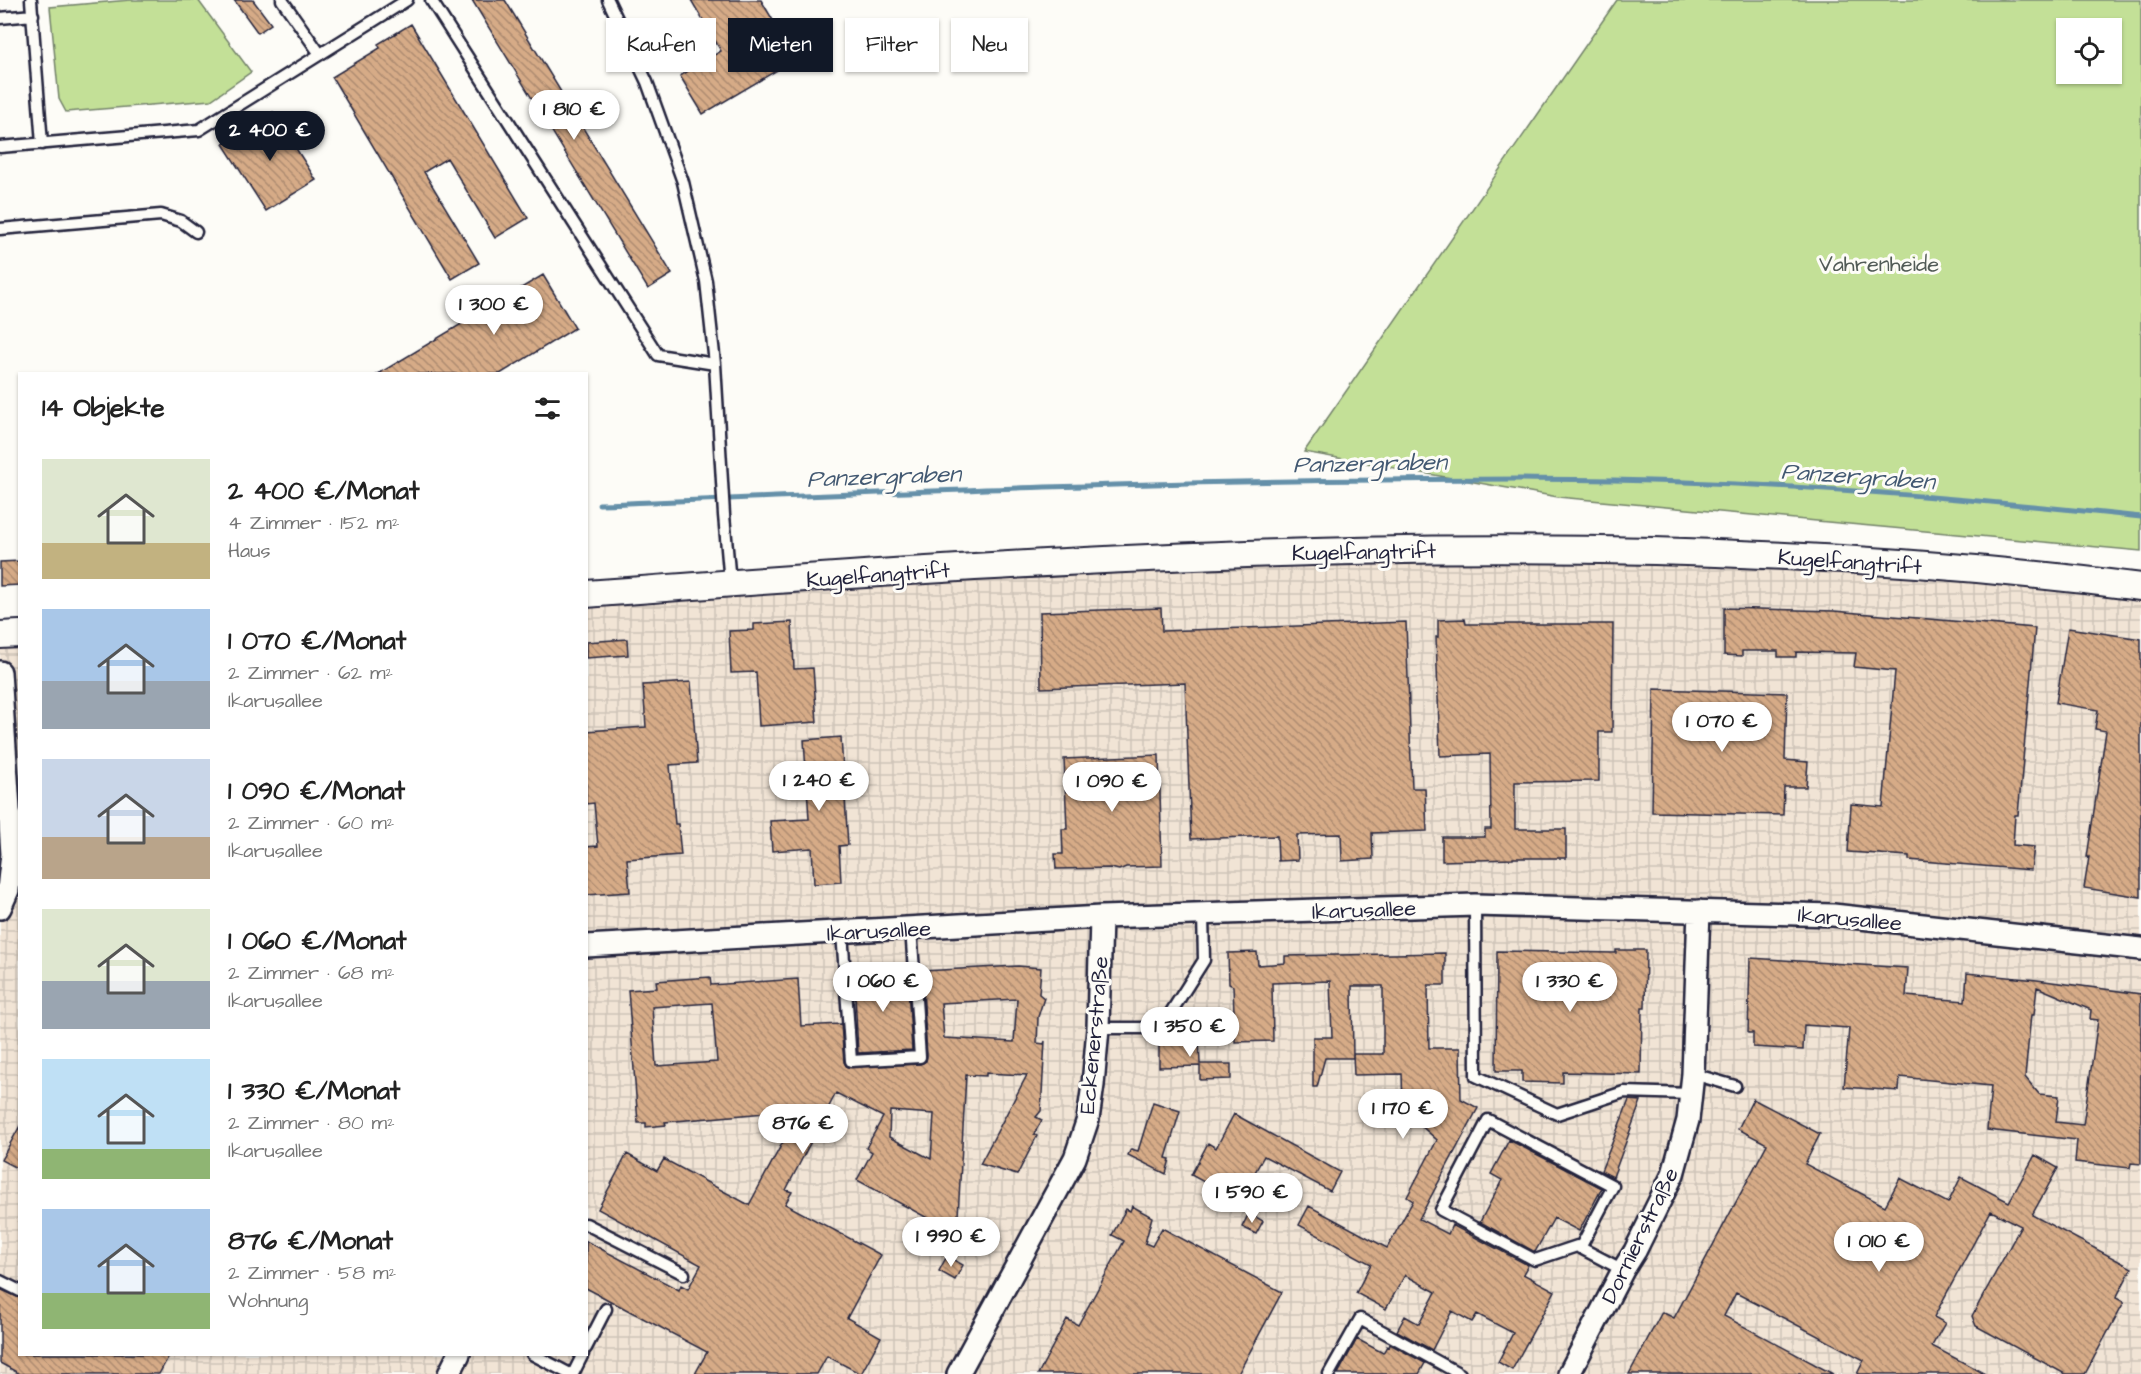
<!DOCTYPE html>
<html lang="de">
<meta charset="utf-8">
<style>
:root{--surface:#fff;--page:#f2f2f2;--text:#222;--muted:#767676;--accent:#111827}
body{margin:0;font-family:"Architects Daughter",sans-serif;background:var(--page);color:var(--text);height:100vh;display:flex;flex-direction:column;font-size:22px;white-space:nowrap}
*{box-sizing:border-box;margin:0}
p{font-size:20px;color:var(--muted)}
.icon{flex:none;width:33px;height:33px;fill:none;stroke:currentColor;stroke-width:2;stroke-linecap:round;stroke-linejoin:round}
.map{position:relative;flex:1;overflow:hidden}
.sheet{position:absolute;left:18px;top:372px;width:570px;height:984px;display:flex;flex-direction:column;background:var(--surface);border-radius:0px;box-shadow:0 2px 4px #0004}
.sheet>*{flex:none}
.hud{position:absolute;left:606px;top:18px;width:570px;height:54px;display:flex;gap:12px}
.fabs{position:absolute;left:2056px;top:18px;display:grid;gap:12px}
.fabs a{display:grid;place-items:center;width:66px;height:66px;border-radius:0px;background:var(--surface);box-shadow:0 2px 4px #0004;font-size:30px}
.price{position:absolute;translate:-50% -51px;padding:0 14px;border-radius:21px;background:#fff;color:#222;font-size:20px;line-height:39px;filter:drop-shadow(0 2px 3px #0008)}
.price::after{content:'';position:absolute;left:50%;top:36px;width:18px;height:14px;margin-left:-9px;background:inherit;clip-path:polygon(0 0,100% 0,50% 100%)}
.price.current{background:var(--accent);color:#fff}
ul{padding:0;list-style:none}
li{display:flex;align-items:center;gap:18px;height:150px;padding:0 24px}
li span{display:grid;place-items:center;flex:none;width:168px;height:120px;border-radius:0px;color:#555}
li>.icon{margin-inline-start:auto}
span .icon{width:72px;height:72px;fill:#fffc;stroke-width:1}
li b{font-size:26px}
h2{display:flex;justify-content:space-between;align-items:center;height:72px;padding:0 24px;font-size:26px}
.chip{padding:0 21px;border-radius:0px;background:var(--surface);box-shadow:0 2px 4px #0004;font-size:21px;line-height:54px}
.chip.current{background:var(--accent);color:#fff}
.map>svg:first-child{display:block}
</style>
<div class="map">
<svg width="2141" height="1374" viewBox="0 0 2141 1374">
<defs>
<pattern id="industrial-grid" width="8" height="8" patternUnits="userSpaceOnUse" patternTransform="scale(1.5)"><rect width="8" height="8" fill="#f1e4d5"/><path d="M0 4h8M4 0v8" fill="none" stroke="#cec3b8"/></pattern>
<pattern id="building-back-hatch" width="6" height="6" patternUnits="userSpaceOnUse" patternTransform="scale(1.5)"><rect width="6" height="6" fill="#d6ab87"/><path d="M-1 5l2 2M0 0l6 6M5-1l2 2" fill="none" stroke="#ad8b70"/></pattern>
</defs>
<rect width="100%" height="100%" fill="#fdfcf7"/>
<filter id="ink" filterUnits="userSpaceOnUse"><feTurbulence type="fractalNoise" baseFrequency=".0167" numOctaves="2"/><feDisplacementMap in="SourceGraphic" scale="12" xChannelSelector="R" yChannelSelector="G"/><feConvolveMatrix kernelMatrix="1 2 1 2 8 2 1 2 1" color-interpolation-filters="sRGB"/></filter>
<g filter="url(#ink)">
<path fill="url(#industrial-grid)" d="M1438,549L2141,587V1374H0V635L19,634L20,1354H586L587,594Z"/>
<path fill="#c3e097" stroke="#728169" stroke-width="1.5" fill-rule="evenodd" d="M130,0H198L251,72L211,100L66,112L59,99L50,7Z
M1617,0H2141V551L1558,497L1304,452ZM2067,28H2112V74H2067Z"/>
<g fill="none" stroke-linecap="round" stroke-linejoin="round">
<path stroke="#6590a9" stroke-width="5" d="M599,504C860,494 1121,482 1382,480C1483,479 1584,478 1685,482C1837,487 1989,501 2141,517"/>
</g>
<path fill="url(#building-back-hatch)" stroke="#22223b" stroke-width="1.5" fill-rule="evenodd" d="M234,0H253L271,24L258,33Z
M472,0H505L672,274L648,289Z
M691,0H761L796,59L703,114L680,76L721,51Z
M411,24L528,218L495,238L447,158L424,172L479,263L452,279L332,77L380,48L378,44Z
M273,112L316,180L266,211L223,144Z
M543,275L575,328L500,374H378Z
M20,561V585L0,586V562Z
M1161,608L1162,631L1406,622L1412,788H1425L1427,831L1372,833L1373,859L1342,861L1341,834L1297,835L1298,860L1278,861L1277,836L1191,839L1185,683L1041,688L1040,612Z
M1724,608L1834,611L2035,628L2018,815H2015L2013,845L2034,847L2031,870L1909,860V856L1848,852L1851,804L1883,807L1895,671L1854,667L1856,653L1796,652V657H1778V651H1742V656L1724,655Z
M1465,619L1466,624H1613L1612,732H1599V781L1515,782V829H1566V858H1513V859L1442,861V837H1485V829H1491L1490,754L1440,756L1436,637H1438V620Z
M792,622L794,669L813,668L817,722L759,726L756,672L731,673L729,631L754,630V624Z
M2068,628L2141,639V897L2084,888L2089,857H2087L2106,731L2095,729L2098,710L2056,703Z
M627,639L628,655L586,658V642Z
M691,682L697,763L670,765L675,824H678L681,855L627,859L630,892L586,895V847L598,846L594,803L586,804V731L646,727L643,685Z
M1654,689L1787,693L1785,760L1808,762L1806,787H1784L1783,815L1652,812Z
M841,737L848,845L839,846L841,882L814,884L812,848L772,851L770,821L809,819L804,740Z
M1159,755L1162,866L1126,867L1119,870L1111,868L1056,869L1055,854H1063L1062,829H1067L1064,759Z
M1616,950H1646L1645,1008H1642L1641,1074L1563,1072V1083L1522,1082V1071H1496L1497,951L1616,953Z
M1257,952L1258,965L1285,963V956L1445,953V985H1428L1429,1048H1460L1461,1099L1478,1108L1419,1219L1448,1234L1452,1225L1528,1265L1523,1274L1555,1291L1512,1370L1498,1362L1513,1333L1477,1314L1472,1322L1452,1311L1432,1350L1397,1331L1405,1316L1419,1324L1436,1292L1405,1275L1386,1309L1356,1293L1371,1264L1299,1225L1309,1206L1387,1248L1413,1201L1407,1197L1437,1140L1403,1110L1402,1074L1354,1075L1353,1054H1383V986H1352L1353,1058H1325L1317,1087H1313V1037H1332L1330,981L1272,983L1273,1041L1235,1042L1233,986L1229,984L1228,953Z
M1750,958L1908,968L1906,996L1965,1001L1967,973L2037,980L2141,994V1164L2131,1163L2130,1168L2075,1162L2077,1140L1987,1130L1991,1086L1900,1077L1899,1091L1844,1087L1849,1028L1804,1025L1803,1050L1753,1047V1033H1748ZM2037,987L2091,1010L2090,1019L2098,1020L2083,1125L2056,1122L2059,1096L2039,1094L2025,1077L2031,1015H2034Z
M1018,966L1041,968L1039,994L1044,998L1038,1017L1037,1043L1044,1044L1045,1041L1041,1111L1036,1117L1042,1120L1034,1134L1037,1136L1017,1175L980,1164L1027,1075L986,1073V1076L966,1075L957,1234L857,1180L872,1152L866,1148L883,1117L836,1093L786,1190L792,1192L785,1204L881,1255L847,1318L881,1337L861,1374L827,1356L817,1374H695L707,1352L586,1288V1241L679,1290L681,1285L688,1289L701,1265L598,1209L627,1154L657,1171L664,1159L749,1205L800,1110L665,1122L666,1125L646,1127V1123H638L628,990L657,988L656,981L710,977L711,985L798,979L801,1026L841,1024L844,1062L847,1067L920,1064L926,1061L927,1056L922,971ZM1017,999L1014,1042L944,1038L941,1003ZM712,1003L717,1062L656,1066L652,1007ZM890,1111L934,1114L931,1159L889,1137Z
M907,972L912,1050L858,1053L854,975Z
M1199,1037L1200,1064H1231V1079L1200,1080V1066L1159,1067V1038Z
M1753,1099L1820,1134L1805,1164L1885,1206L1900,1178L1948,1203L1961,1177L2009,1202L2035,1155L2058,1168L2032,1215L2132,1268L2116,1298L2124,1302L2085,1374H2065L1976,1326L1972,1316L2021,1226L1991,1211L1934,1317L1945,1323L1932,1346L1985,1374H1857L1864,1360L1736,1293L1724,1316L1833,1374H1629L1662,1312L1674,1318L1767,1144L1738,1129Z
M1629,1100L1641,1101L1613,1177L1601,1171Z
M1153,1102L1180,1111L1166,1158L1170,1159L1166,1174L1128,1155L1131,1149L1138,1151Z
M1234,1114L1340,1172L1330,1191L1264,1156L1239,1201L1191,1175L1208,1143L1216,1148Z
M20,1126V1170L1,1160Z
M1509,1140L1602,1188L1579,1231L1554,1218L1535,1252L1480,1222L1502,1180L1491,1174Z
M1132,1206L1152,1217L1145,1243L1152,1246L1162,1228L1282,1292L1238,1374H1038L1067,1319L1078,1325L1124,1241L1112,1235L1126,1209L1130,1211Z
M1249,1213L1263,1221L1256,1234L1242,1227Z
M947,1256L963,1265L955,1280L939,1271Z
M0,1289L20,1298V1354H170L159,1374H20L0,1363Z
M1357,1339L1383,1353L1387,1346L1389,1347L1390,1344L1425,1363L1419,1374H1338Z"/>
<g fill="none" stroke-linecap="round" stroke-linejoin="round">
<defs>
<path id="service" d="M31,0L42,144
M282,0L320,54
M431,0L658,355L715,364
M608,0L647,82L683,182L706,281L715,364L724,515L730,583
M0,18L33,15
M0,147L199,130L407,0
M0,229L161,215L181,221L196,232
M1475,905L1476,1076L1557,1114L1624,1092L1691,1094
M842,932L851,1061L920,1057L911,928
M1098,1028H1161L1204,960L1203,914
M1693,1074L1735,1086
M586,1224L684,1274
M1580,1248L1613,1186L1488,1120L1441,1210L1535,1260L1577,1246L1623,1270
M0,1281L20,1291
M586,1348L606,1309
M532,1354L570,1374
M573,1374L583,1354
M1329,1374L1360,1319L1460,1374"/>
<path id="minor" d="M0,672L12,854L8,890L0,908
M586,946L1101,917L1475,905L1833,915L2141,949
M449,1374L459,1354
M958,1374L1075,1158L1088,1119L1093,1085L1098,1028L1101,917
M1569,1374L1623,1270L1635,1251L1673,1174L1688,1120L1693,1074L1699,911"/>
<path id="tertiary" d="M586,594C1103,555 1625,520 2141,587
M0,635L20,634"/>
</defs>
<use href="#service" stroke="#22223b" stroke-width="15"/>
<use href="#minor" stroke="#22223b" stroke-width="26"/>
<use href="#tertiary" stroke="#22223b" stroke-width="30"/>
<use href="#service" stroke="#fdfcf7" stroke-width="10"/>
<use href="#minor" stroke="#fdfcf7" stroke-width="21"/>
<use href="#tertiary" stroke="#fdfcf7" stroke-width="26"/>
</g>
</g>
<g text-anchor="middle" stroke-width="6" stroke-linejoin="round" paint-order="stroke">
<g font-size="22" fill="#525b57" stroke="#fdfcf7">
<text x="1879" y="271">Vahrenheide</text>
</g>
<g font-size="22" fill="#22223b" stroke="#fdfcf7">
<text transform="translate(1364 551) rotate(-1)" y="8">Kugelfangtrift</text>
<text transform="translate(1850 561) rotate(4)" y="8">Kugelfangtrift</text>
<text transform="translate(878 574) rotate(-4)" y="8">Kugelfangtrift</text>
<text transform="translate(1364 909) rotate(-2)" y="8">Ikarusallee</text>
<text transform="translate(1850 918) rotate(5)" y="8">Ikarusallee</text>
<text transform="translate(879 930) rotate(-3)" y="8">Ikarusallee</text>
<text transform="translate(1093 1035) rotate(-85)" y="8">Eckenerstraße</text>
<text transform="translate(1639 1235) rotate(-64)" y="8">Dornierstraße</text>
</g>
<g font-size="24" font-style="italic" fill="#435972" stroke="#fdfcf7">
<text transform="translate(1370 463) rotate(-1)" y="8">Panzergraben</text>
<text transform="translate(884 476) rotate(-2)" y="8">Panzergraben</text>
<text transform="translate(1858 476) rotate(4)" y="8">Panzergraben</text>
</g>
</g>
</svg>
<div class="fabs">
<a><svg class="icon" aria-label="locate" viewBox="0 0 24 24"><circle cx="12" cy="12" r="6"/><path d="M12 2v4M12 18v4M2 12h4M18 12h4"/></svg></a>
</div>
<b class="price" style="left:574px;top:141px">1 810 €</b>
<b class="price current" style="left:270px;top:162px">2 400 €</b>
<b class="price" style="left:494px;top:336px">1 300 €</b>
<b class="price" style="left:1722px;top:753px">1 070 €</b>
<b class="price" style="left:819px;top:812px">1 240 €</b>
<b class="price" style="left:1112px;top:813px">1 090 €</b>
<b class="price" style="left:883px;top:1013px">1 060 €</b>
<b class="price" style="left:1570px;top:1013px">1 330 €</b>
<b class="price" style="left:1190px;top:1058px">1 350 €</b>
<b class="price" style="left:1403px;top:1140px">1 170 €</b>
<b class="price" style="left:803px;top:1155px">876 €</b>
<b class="price" style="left:1252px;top:1224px">1 590 €</b>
<b class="price" style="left:951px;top:1268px">1 990 €</b>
<b class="price" style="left:1879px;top:1273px">1 010 €</b>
<div class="hud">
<a class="chip">Kaufen</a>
<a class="chip current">Mieten</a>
<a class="chip">Filter</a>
<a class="chip">Neu</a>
</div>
<section class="sheet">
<h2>14 Objekte<svg class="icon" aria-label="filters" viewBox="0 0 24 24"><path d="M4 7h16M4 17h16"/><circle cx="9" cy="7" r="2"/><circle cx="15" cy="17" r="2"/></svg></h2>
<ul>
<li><span style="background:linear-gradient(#dfe7d0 70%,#c2b280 0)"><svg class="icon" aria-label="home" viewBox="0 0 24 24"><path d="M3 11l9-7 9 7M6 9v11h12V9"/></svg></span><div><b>2 400 €/Monat</b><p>4 Zimmer · 152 m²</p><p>Haus</p></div></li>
<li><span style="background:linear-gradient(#a9c7e8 60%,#9aa5b1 0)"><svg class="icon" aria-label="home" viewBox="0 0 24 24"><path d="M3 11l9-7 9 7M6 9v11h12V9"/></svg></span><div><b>1 070 €/Monat</b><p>2 Zimmer · 62 m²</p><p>Ikarusallee</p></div></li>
<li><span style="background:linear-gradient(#c9d6e8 65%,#b9a48a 0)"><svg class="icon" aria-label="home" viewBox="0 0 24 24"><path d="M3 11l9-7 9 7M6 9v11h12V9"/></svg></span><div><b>1 090 €/Monat</b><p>2 Zimmer · 60 m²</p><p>Ikarusallee</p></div></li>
<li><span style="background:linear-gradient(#dfe7d0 60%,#9aa5b1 0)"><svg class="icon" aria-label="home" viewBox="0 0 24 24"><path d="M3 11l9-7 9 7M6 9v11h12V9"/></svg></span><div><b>1 060 €/Monat</b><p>2 Zimmer · 68 m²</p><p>Ikarusallee</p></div></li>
<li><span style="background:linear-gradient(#bfe0f5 75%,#8fb573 0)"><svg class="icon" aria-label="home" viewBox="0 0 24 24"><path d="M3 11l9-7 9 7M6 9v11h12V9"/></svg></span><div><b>1 330 €/Monat</b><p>2 Zimmer · 80 m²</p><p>Ikarusallee</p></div></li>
<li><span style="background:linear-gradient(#a9c7e8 70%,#8fb573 0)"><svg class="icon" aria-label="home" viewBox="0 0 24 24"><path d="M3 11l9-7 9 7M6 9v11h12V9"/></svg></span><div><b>876 €/Monat</b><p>2 Zimmer · 58 m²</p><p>Wohnung</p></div></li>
</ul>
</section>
</div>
